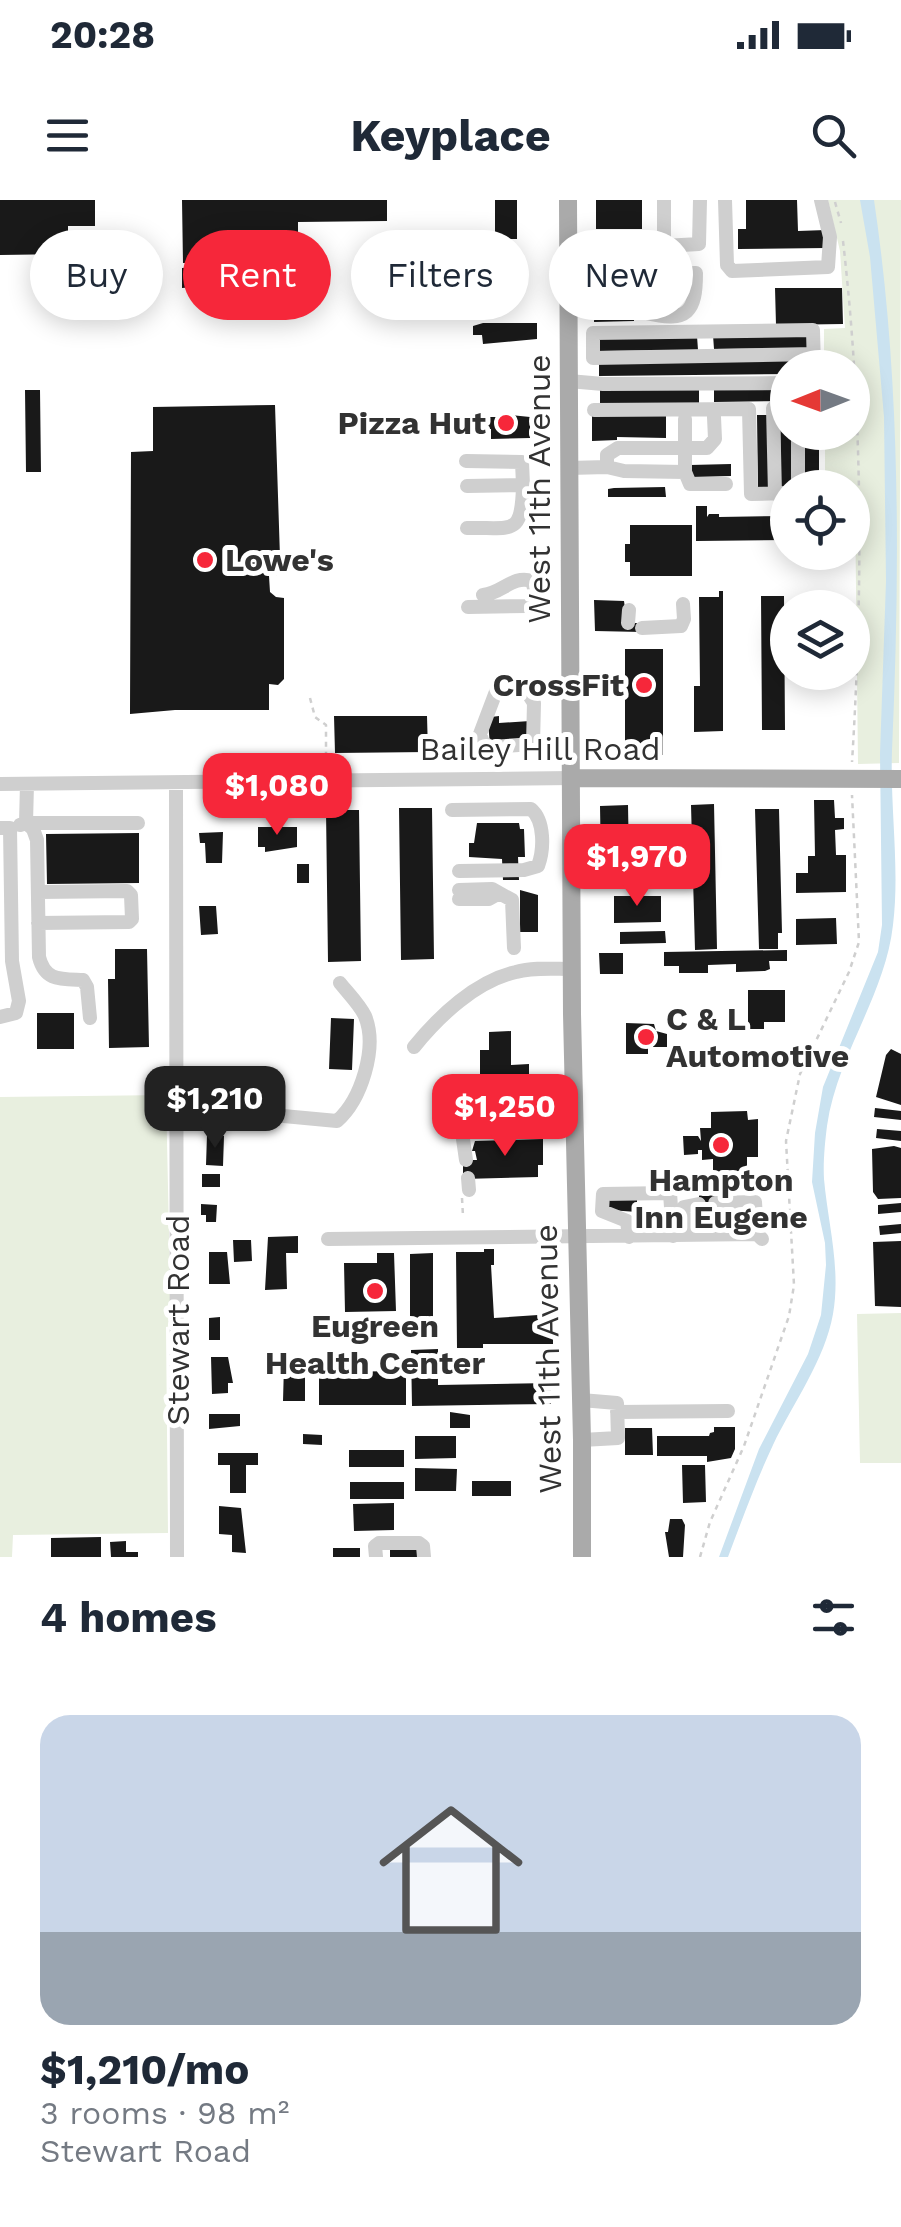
<!DOCTYPE html>
<meta charset="utf-8">
<style>
:root{--surface:#fff;--page:#f6f6f7;--text:#1f2937;--muted:#747a83;--accent:#f6273a}
body{margin:0;font-family:"Work Sans",sans-serif;background:var(--page);color:var(--text);height:100vh;display:flex;flex-direction:column;font-size:38px;white-space:nowrap}
*{box-sizing:border-box;margin:0}
p{font-size:32px;color:var(--muted)}
.icon{flex:none;width:55px;height:55px;fill:none;stroke:currentColor;stroke-width:2;stroke-linecap:round;stroke-linejoin:round}
.map{position:relative;height:1357px;overflow:hidden}
.side{display:flex;flex-direction:column;background:var(--surface);flex:1}
.side>*{flex:none}
.hud{position:absolute;left:30px;top:30px;width:842px;height:90px;display:flex;gap:20px}
.needle{width:65px;rotate:269deg}
.buttons{position:absolute;left:770px;top:150px;display:grid;gap:20px}
.buttons a{display:grid;place-items:center;width:100px;height:100px;border-radius:50%;background:var(--surface);box-shadow:0 5px 25px #0003;font-size:50px}
.price{position:absolute;translate:-50% -85px;padding:0 22px;border-radius:20px;background:var(--accent);color:#fff;font-size:32px;line-height:65px;filter:drop-shadow(0 2px 5px #0008)}
.price::after{content:'';position:absolute;left:50%;top:60px;width:30px;height:22px;margin-left:-15px;background:inherit;clip-path:polygon(0 0,100% 0,50% 100%)}
.price.current{background:#222;color:#fff}
ul{padding:0;list-style:none}
li{display:grid;align-content:center;gap:20px;height:530px;padding:0 40px}
li span{display:grid;place-items:center;height:310px;border-radius:30px;color:#555}
li>.icon{margin-inline-start:auto}
span .icon{width:180px;height:180px;fill:#fffc;stroke-width:1}
li b{font-size:42px}
h2{display:flex;justify-content:space-between;align-items:center;height:120px;padding:0 40px;font-size:42px}
.chip{padding:0 35px;border-radius:45px;background:var(--surface);box-shadow:0 5px 25px #0003;font-size:35px;line-height:90px}
.chip.current{background:var(--accent);color:#fff}
.status{display:flex;justify-content:space-between;align-items:center;height:70px;padding:0 50px;background:var(--surface);direction:ltr}
.status svg{height:28px;fill:currentColor}
header{display:flex;justify-content:space-between;align-items:center;height:130px;padding:0 40px;background:var(--surface);font-size:45px;font-weight:700}
.map>svg:first-child{display:block}
</style>
<div class="status"><b>20:28</b><svg viewBox="0 0 49 12"><path d="M0 12V9h3v3zM5 12V6h3v6zM10 12V3h3v9zM15 12V0h3v12zM26 1h20v11H26zM47 4h2v5h-2z"/></svg></div>
<header><svg class="icon" aria-label="menu" viewBox="0 0 24 24"><path d="M4 6h16M4 12h16M4 18h16"/></svg>Keyplace<svg class="icon" aria-label="search" viewBox="0 0 24 24"><circle cx="10" cy="10" r="6"/><path d="M15 15l6 6"/></svg></header>
<div class="map">
<svg width="901" height="1357" viewBox="0 0 901 1357">
<rect width="100%" height="100%" fill="#fff"/>
<path fill="#e8efdf" d="M828,0H901L899,563L858,564L855,301L852,288L825,287V233L852,232V168L824,167V129L845,128L840,51Z
M166,895L171,1126L166,1127L168,1333L13,1335L12,1357H0V897Z
M901,1113V1263H860L857,1114Z"/>
<path fill="#cae2f0" d="M860,0H874C901,182 900,368 892,551C890,609 900,668 893,725C885,796 837,855 827,926C825,942 823,962 824,979C828,1024 841,1068 833,1114C825,1160 793,1203 773,1245C756,1281 742,1320 728,1357H719L759,1249L808,1154L821,1115L826,1065L825,1043L812,982L815,933L823,887L878,752L882,725L880,554L886,381L884,217L870,57Z"/>
<path fill="#191919" d="M0,0H95V26H68V54L0,55Z
M182,0H387V21L298,22V52H229L230,62L183,63Z
M495,0H517V39H495Z
M596,0H642V29H596Z
M746,0H797L798,31L826,30V48L738,49V29H746Z
M193,67L194,87L182,88V68Z
M775,88H842L843,124L776,125Z
M611,94L634,96V121L594,122L595,97H611Z
M483,123H537V139L483,144L482,135H473V126Z
M810,134V148L714,149L713,135Z
M697,136L698,150L599,151V137Z
M809,158L810,168H788V174L599,176V160Z
M699,187V203L600,205V189Z
M788,187V201L714,202V188Z
M25,190H40L41,272H26Z
M275,205L280,357L276,376H269L270,392L276,397L284,398V479L278,485L269,484V510H175L130,514L131,252L153,251V207Z
M780,212H788V232H794L795,287H781Z
M500,214L530,217V238L491,239V229H483V217H500Z
M592,214L666,216V238L617,237V240L592,241Z
M757,215H771V287H758Z
M804,247H819V288H804Z
M731,264V276L690,277V265Z
M665,287L666,297H608V289L614,288Z
M696,306H707V317L709,314H719V317L787,316V340L696,341Z
M630,325H692V376H630V362H625V344H630Z
M719,391H723V531L694,532V486H700L699,397H719Z
M761,396H784L785,530H762Z
M594,400L624,401L627,423H642V432L595,431Z
M625,449H663V555H625Z
M334,516H427L428,552L335,553Z
M499,516V523L530,521V541L490,545L488,522L491,517Z
M814,600H834L835,618H844V629L835,630L836,655H846V692L796,693V673H808V656H815Z
M714,604L717,749L695,750L691,605Z
M628,605L629,662L601,663L600,606Z
M399,608H432L434,759L401,760Z
M755,609H779L782,733H778V749H759Z
M326,610H359L361,761L328,762Z
M477,623H519L520,629H524L525,657H518L519,680H503L502,659L469,657V643H474Z
M258,627H297V647L265,652V647H258Z
M223,632L222,663H206L205,643H200L199,633Z
M139,633V683L47,684L46,634Z
M297,664H309V683H297Z
M520,690L538,695V732H520Z
M614,696H661V722L614,723Z
M199,706H216L218,734L201,735Z
M836,718L837,744L796,745V719Z
M665,731L666,743L620,744V732Z
M115,749H147L149,847L109,848L108,779H115Z
M787,750V761H769L770,769L765,771L736,772V764L708,765V773H679V766H664V752Z
M599,753H623V774H600Z
M748,790H785V822H764V829H748Z
M37,813H74V849H37Z
M331,818L354,819L352,870L329,869Z
M626,823L654,824L656,831L667,834V847H653V839H648V854H626Z
M511,831V865L529,864V909L491,910L490,876H480V850H489V832Z
M891,849L901,854V905L876,897L886,855Z
M875,908L901,911V920L874,917Z
M747,911L748,920L758,919V957H747V979L713,980V959L702,960V950H698V954L684,955L683,936H698L701,941L700,928H711V912Z
M877,929L901,931V941L876,938Z
M207,935L224,936L223,966L206,965Z
M543,939V965H538V977L463,979V960H477L475,951H472L475,941Z
M894,946L901,948V998L878,999L873,992L872,949Z
M202,974H220V987H202Z
M699,994H715V1018H699Z
M637,996V1012L609,1010V998Z
M901,1003V1012L878,1014V1005Z
M201,1004L217,1005L216,1022H206V1015H201Z
M901,1024V1033L880,1035L879,1026Z
M298,1036V1053H286L287,1089L265,1090L268,1037Z
M233,1040H251L252,1061L234,1062Z
M901,1041V1107L875,1106L873,1042Z
M484,1049H494V1065H491L494,1118L553,1114V1144H483V1148H457L456,1052H484Z
M209,1052H227L230,1084H209Z
M377,1053H394L396,1111L345,1112L344,1063H377Z
M433,1053V1136H410V1054Z
M220,1117V1140H209V1118Z
M438,1149V1185L551,1183V1204L412,1206L411,1150Z
M211,1157H228L233,1183H228V1193L212,1194Z
M284,1165H305V1201H283Z
M406,1171V1205H319V1172Z
M450,1212L470,1215V1228H450Z
M209,1214H240V1226L209,1229Z
M714,1227H735V1249L731,1258L707,1262V1256H657V1236H709L710,1233L714,1232Z
M625,1228H652L653,1255H625Z
M303,1234L322,1235V1245L303,1244Z
M415,1236H456V1258L415,1259Z
M349,1250H404V1267H349Z
M218,1253H258V1265H246V1293H230V1265H218Z
M682,1265H705L706,1302L683,1303Z
M415,1268L457,1269L456,1291H415Z
M472,1281H511V1296H472Z
M350,1282H404V1299H350Z
M394,1303V1330L354,1331L353,1304Z
M219,1306L241,1308L246,1353L232,1352V1335L219,1334Z
M670,1319H682L685,1325L683,1357H669L665,1332H668Z
M101,1337V1357H51V1338Z
M126,1341V1352H138V1357H111L110,1342Z
M417,1347V1357H390V1348Z
M333,1348H360V1357H333Z"/>
<g fill="none" stroke-linecap="round" stroke-linejoin="round">
<path stroke="#cfcfcf" stroke-width="2.5" stroke-dasharray="5 5" stroke-linecap="butt" d="M835,2L841,23
M843,41C863,215 863,388 852,562
M310,498L315,517L326,525V566
M462,998L463,1016
M700,1357L710,1322L744,1246L789,1116L794,1085L786,941L800,874L849,772L859,742L852,595"/>
<path stroke="#cfcfcf" stroke-width="14" d="M725,0L727,65L732,71L828,67L830,37L821,0
M664,46L699,44L700,0
M598,65L599,51L603,48L664,46V1
M568,66L598,65L603,75L696,73C696,112 688,123 646,113L643,107L642,74
M814,154L593,158V133L813,130L814,168
M569,181L603,184L788,183
M773,208L775,294
M594,210L749,209L751,294L788,293
M466,261L522,262L523,285L467,286
M607,267L624,271L685,272V219
M569,268L607,267V255L618,248H707L715,239L714,217
M685,272L690,284H726
M798,288V242L803,232
M467,328C513,327 522,337 523,285
M468,407L526,406L533,403L536,395L532,381C512,375 503,393 483,395
M628,423L629,410
M642,428L681,426L684,419L683,404
M497,489L480,534L483,543L491,547L533,544L534,503L525,489
M176,583L177,1357
M0,584L572,578
M452,610L531,609C545,621 544,650 538,666L524,670L459,671
M26,623L33,629L37,640L39,757C45,781 60,779 83,780L87,787L90,818
M26,623H138
M20,625L26,623L27,584
M0,628H10L12,761L19,801L16,813L0,817
M459,690L492,689L512,700L514,748
M38,692L127,691L131,695L132,719L129,722L38,723
M459,699H489L498,694
M414,847C439,816 476,781 516,772C533,767 554,769 572,769
M178,906L337,921C361,900 378,848 365,816C360,805 348,793 340,783
M461,925L466,960
M468,978L469,990
M715,1003L755,1002L757,1034
M684,1035V1007L699,1004
M629,1037L627,1021L602,1011L603,994L670,993L673,1036
M328,1039L757,1034L762,1039
M581,1200L617,1203L618,1238L582,1240
M617,1212L728,1211
M376,1357L375,1346L379,1343H419L423,1346L424,1357"/>
<path stroke="#aaa" stroke-width="18" d="M568,0L572,814L582,1240V1357
M572,578L901,579"/>
</g>
<g fill="#f6273a" stroke="#fff" stroke-width="4">
<circle cx="506" cy="223" r="10"/>
<circle cx="205" cy="360" r="10"/>
<circle cx="644" cy="485" r="10"/>
<circle cx="646" cy="837" r="10"/>
<circle cx="721" cy="945" r="10"/>
<circle cx="375" cy="1091" r="10"/>
</g>
<g text-anchor="middle" stroke-width="10" stroke-linejoin="round" paint-order="stroke">
<g font-size="32" font-weight="bold" fill="#323232" stroke="#fff" text-anchor="end">
<text x="486" y="234">Pizza Hut</text>
<text x="225" y="371" text-anchor="start">Lowe's</text>
<text x="624" y="496">CrossFit</text>
<text x="666" y="830" text-anchor="start">C &amp; L<tspan x="666" dy="37">Automotive</tspan></text>
<text x="721" y="991" text-anchor="middle">Hampton<tspan x="721" dy="37">Inn Eugene</tspan></text>
<text x="375" y="1137" text-anchor="middle">Eugreen<tspan x="375" dy="37">Health Center</tspan></text>
</g>
<g font-size="32" fill="#323232" stroke="#fff">
<text transform="translate(539 289) rotate(-90)" y="11">West 11th Avenue</text>
<text x="540" y="560">Bailey Hill Road</text>
<text transform="translate(178 1120) rotate(-90)" y="11">Stewart Road</text>
<text transform="translate(548 1159) rotate(-91)" y="11">West 11th Avenue</text>
</g>
</g>
</svg>
<div class="buttons">
<a><svg class="needle" viewBox="-14 -14 28 28"><path d="M0-13l5 13h-10z" fill="#e53935"/><path d="M0 13l5-13h-10z" fill="#747a83"/></svg></a>
<a><svg class="icon" aria-label="locate" viewBox="0 0 24 24"><circle cx="12" cy="12" r="6"/><path d="M12 2v4M12 18v4M2 12h4M18 12h4"/></svg></a>
<a><svg class="icon" aria-label="layers" viewBox="0 0 24 24"><path d="M12 4l9 5-9 5-9-5zM3 14l9 5 9-5"/></svg></a>
</div>
<b class="price" style="left:277px;top:638px">$1,080</b>
<b class="price" style="left:637px;top:709px">$1,970</b>
<b class="price current" style="left:215px;top:951px">$1,210</b>
<b class="price" style="left:505px;top:959px">$1,250</b>
<div class="hud">
<a class="chip">Buy</a>
<a class="chip current">Rent</a>
<a class="chip">Filters</a>
<a class="chip">New</a>
</div>
</div>
<section class="side">
<h2>4 homes<svg class="icon" aria-label="filters" viewBox="0 0 24 24"><path d="M4 7h16M4 17h16"/><circle cx="9" cy="7" r="2"/><circle cx="15" cy="17" r="2"/></svg></h2>
<ul>
<li><span style="background:linear-gradient(#c9d6e8 70%,#9aa5b1 0)"><svg class="icon" aria-label="home" viewBox="0 0 24 24"><path d="M3 11l9-7 9 7M6 9v11h12V9"/></svg></span><div><b>$1,210/mo</b><p>3 rooms · 98 m²</p><p>Stewart Road</p></div></li>
</ul>
</section>
